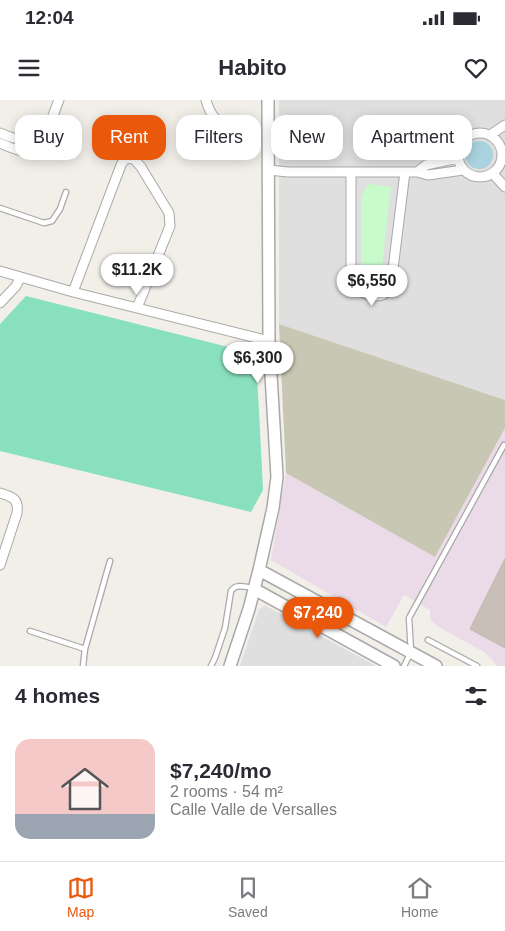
<!DOCTYPE html>
<meta charset="utf-8">
<style>
:root{--surface:#fff;--page:#f2f2f3;--text:#2b2b33;--muted:#7c7c81;--line:#e1e1e2;--accent:#ea580c}
body{margin:0;font-family:Arial,sans-serif;background:var(--page);color:var(--text);height:100vh;display:flex;flex-direction:column;font-size:19px;white-space:nowrap}
*{box-sizing:border-box;margin:0}
p{font-size:16px;color:var(--muted)}
.icon{flex:none;width:28px;height:28px;fill:none;stroke:currentColor;stroke-width:2;stroke-linecap:round;stroke-linejoin:round}
.map{position:relative;height:566px;overflow:hidden}
.panel{display:flex;flex-direction:column;background:var(--surface);flex:1}
.panel>*{flex:none}
.top-card{position:absolute;left:15px;top:15px;width:475px;height:45px;display:flex;gap:10px}
.price{position:absolute;translate:-50% -42px;padding:0 11px;border-radius:18px;background:#fff;color:#222;font-size:16px;line-height:32px;filter:drop-shadow(0 1px 2px #0008)}
.price::after{content:'';position:absolute;left:50%;top:30px;width:15px;height:11px;margin-left:-8px;background:inherit;clip-path:polygon(0 0,100% 0,50% 100%)}
.price.current{background:var(--accent);color:#fff}
ul{padding:0;list-style:none}
li{display:flex;align-items:center;gap:15px;height:125px;padding:0 15px}
li+li{border-top:1px solid var(--line)}
li span{display:grid;place-items:center;flex:none;width:140px;height:100px;border-radius:15px;color:#555}
li>.icon{margin-inline-start:auto}
span .icon{width:60px;height:60px;fill:#fffc;stroke-width:1}
li b{font-size:21px}
h2{display:flex;justify-content:space-between;align-items:center;height:60px;padding:0 15px;font-size:21px}
.pill{padding:0 18px;border-radius:15px;background:var(--surface);box-shadow:0 2px 12px #0003;font-size:18px;line-height:45px}
.pill.current{background:var(--accent);color:#fff}
.status{display:flex;justify-content:space-between;align-items:center;height:35px;padding:0 25px;background:var(--surface);direction:ltr}
.status svg{height:14px;fill:currentColor}
header{display:flex;justify-content:space-between;align-items:center;height:65px;padding:0 15px;background:var(--surface);font-size:22px;font-weight:800}
.tab-bar{display:flex;justify-content:space-around;align-items:center;height:70px;border-top:1px solid var(--line);background:var(--surface);font-size:14px;color:var(--muted)}
.tab-bar a{display:grid;justify-items:center;gap:2px}
.tab-bar .current{color:var(--accent)}
.map>svg:first-child{display:block}
</style>
<div class="status"><b>12:04</b><svg viewBox="0 0 49 12"><path d="M0 12V9h3v3zM5 12V6h3v6zM10 12V3h3v9zM15 12V0h3v12zM26 1h20v11H26zM47 4h2v5h-2z"/></svg></div>
<header><svg class="icon" aria-label="menu" viewBox="0 0 24 24"><path d="M4 6h16M4 12h16M4 18h16"/></svg>Habito<svg class="icon" aria-label="heart" viewBox="0 0 24 24"><path d="M12 20l-8-8c-3-5 5-10 8-4 3-6 11-1 8 4z"/></svg></header>
<div class="map">
<svg width="505" height="566" viewBox="0 0 505 566">
<rect width="100%" height="100%" fill="#f2efe9"/>
<path fill="#e0dfdf" d="M279,0H505V300L279,224Z
M266,506L376,566H240L259,510L262,507Z"/>
<path fill="#ebdbe8" d="M505,328V566H497L492,559L484,552L437,526L430,518V510L404,495L386,527L271,460L286,373L435,457Z"/>
<path fill="#c7c7b4" d="M279,224L505,300V328L435,457L286,373Z"/>
<path fill="#c8facc" d="M368,84L391,87L381,176L376,181C369,181 366,181 361,175V96Z"/>
<path fill="#88e0be" d="M26,196L256,254L263,390L251,412L0,351V224Z"/>
<path fill="#aad3df" d="M465 55a14 14 0 1 1 28 0a14 14 0 1 1-28 0Z"/>
<path fill="#c7bfb8" stroke="#c4b6ab" d="M505,459V548L470,529Z"/>
<g fill="none" stroke-linecap="round" stroke-linejoin="round">
<defs>
<path id="service" d="M0,108L44,123L52,121L60,109L66,92
M30,531L85,549
M428,540L477,566
M83,566L85,549L110,461
M211,566L215,558L225,528L231,491C236,483 245,487 254,488
M404,566L411,552L409,518L504,345"/>
<path id="minor" d="M206,0C209,13 219,27 233,30C236,31 241,31 245,32
M458 55a22 22 0 1 1 44 0a22 22 0 1 1-44 0Z
M0,33L10,37L39,45
M490,35L505,25
M0,43C7,46 23,53 31,52C43,50 54,11 59,0
M269,70L288,72H417L428,75L463,70
M351,72V181L356,190C365,194 381,201 388,190C390,186 391,182 392,177L405,72
M417,72L426,65L458,58
M493,74L505,87
M0,171L73,192L269,241
M73,192L121,65L124,60L130,58L135,60L141,67L169,113L170,126L137,208
M0,203L16,186L20,178
M0,393C13,397 19,399 17,413L0,465"/>
<path id="tertiary" d="M259,470L436,566
M254,489L394,566
M230,566L249,509L259,470L273,408L277,377L269,241L268,0"/>
</defs>
<use href="#service" stroke="#a9a9a9" stroke-width="7"/>
<use href="#minor" stroke="#a9a9a9" stroke-width="11"/>
<use href="#tertiary" stroke="#a9a9a9" stroke-width="14"/>
<use href="#service" stroke="#fff" stroke-width="4.5"/>
<use href="#minor" stroke="#fff" stroke-width="9"/>
<use href="#tertiary" stroke="#fff" stroke-width="11"/>
</g>
</svg>
<b class="price" style="left:137px;top:196px">$11.2K</b>
<b class="price" style="left:372px;top:207px">$6,550</b>
<b class="price" style="left:258px;top:284px">$6,300</b>
<b class="price current" style="left:318px;top:539px">$7,240</b>
<div class="top-card">
<a class="pill">Buy</a>
<a class="pill current">Rent</a>
<a class="pill">Filters</a>
<a class="pill">New</a>
<a class="pill">Apartment</a>
</div>
</div>
<section class="panel">
<h2>4 homes<svg class="icon" aria-label="filters" viewBox="0 0 24 24"><path d="M4 7h16M4 17h16"/><circle cx="9" cy="7" r="2"/><circle cx="15" cy="17" r="2"/></svg></h2>
<ul>
<li><span style="background:linear-gradient(#f6c9c9 75%,#9aa5b1 0)"><svg class="icon" aria-label="home" viewBox="0 0 24 24"><path d="M3 11l9-7 9 7M6 9v11h12V9"/></svg></span><div><b>$7,240/mo</b><p>2 rooms · 54 m²</p><p>Calle Valle de Versalles</p></div></li>
</ul>
</section>
<nav class="tab-bar">
<a class="current"><svg class="icon" aria-label="map" viewBox="0 0 24 24"><path d="M3 6l6-2 6 2 6-2v14l-6 2-6-2-6 2zM9 4v14M15 6v14"/></svg>Map</a>
<a><svg class="icon" aria-label="saved" viewBox="0 0 24 24"><path d="M7 4h10v16l-5-4-5 4z"/></svg>Saved</a>
<a><svg class="icon" aria-label="home" viewBox="0 0 24 24"><path d="M3 11l9-7 9 7M6 9v11h12V9"/></svg>Home</a>
</nav>
